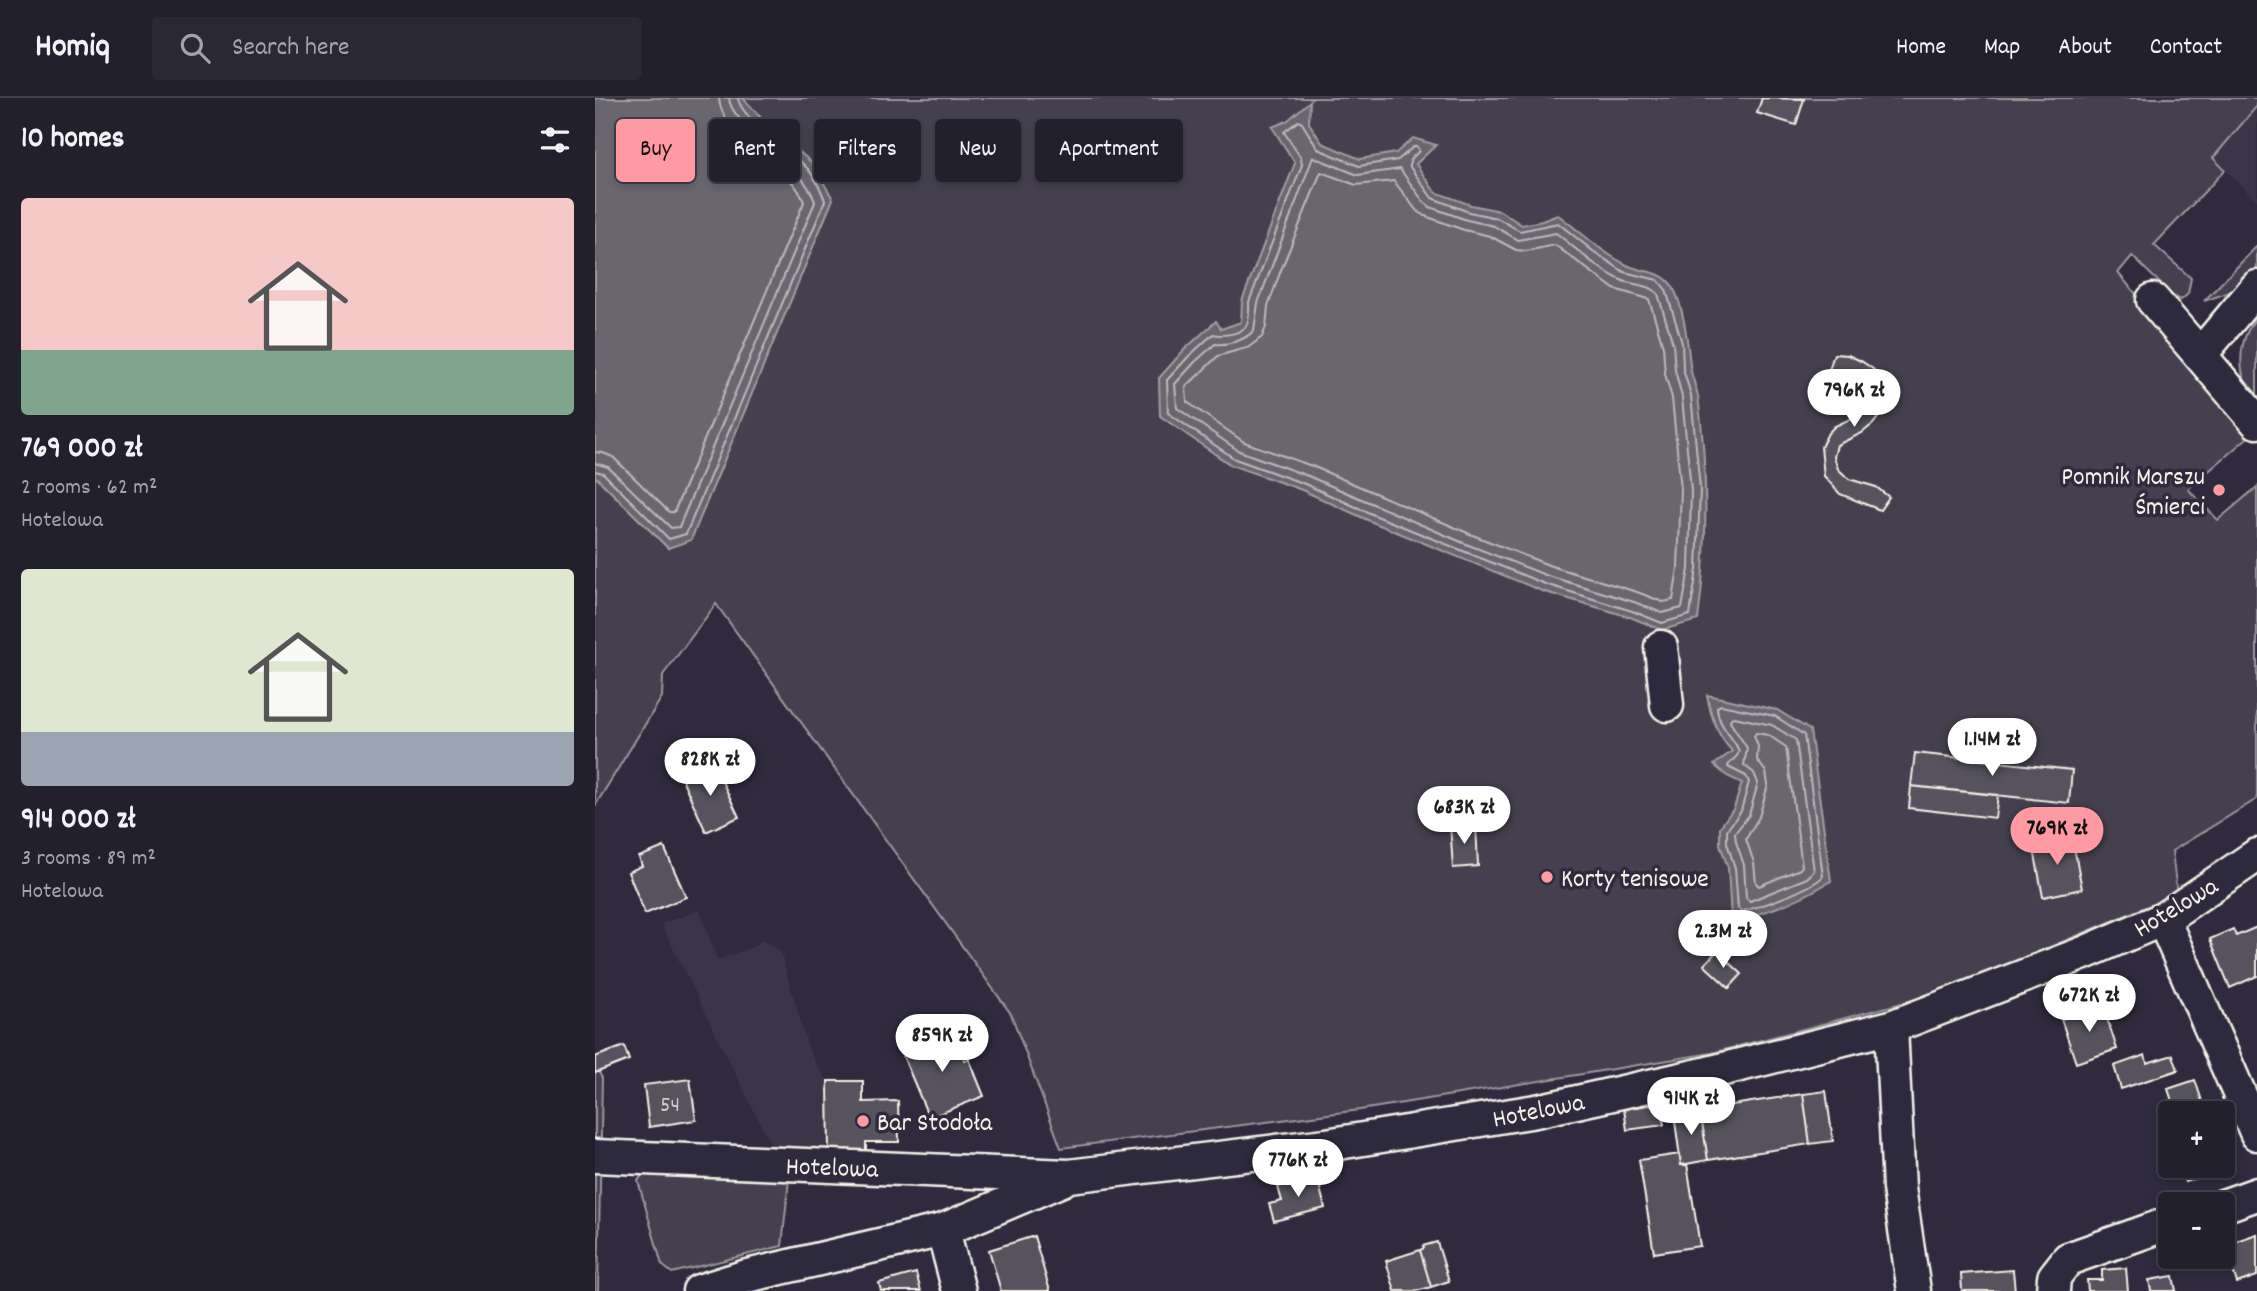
<!DOCTYPE html>
<meta charset="utf-8">
<style>
:root{--surface:#23202e;--page:#2b2836;--text:#f1f3f6;--muted:#a3a3aa;--line:#403e4a;--accent:#ff9aa2}
body{margin:0;font-family:Dekko,sans-serif;background:var(--page);color:var(--text);height:100vh;display:flex;flex-direction:column;font-size:26px;white-space:nowrap}
*{box-sizing:border-box;margin:0}
p{font-size:23px;color:var(--muted)}
.icon{flex:none;width:38px;height:38px;fill:none;stroke:currentColor;stroke-width:2;stroke-linecap:round;stroke-linejoin:round}
.map{position:relative;flex:1;overflow:hidden}
.drawer{display:flex;flex-direction:column;background:var(--surface);width:595px}
.drawer>*{flex:none}
.guide{position:absolute;left:21px;top:21px;width:665px;height:63px;display:flex;gap:14px}
.fabs{position:absolute;left:1563px;top:1003px;display:grid;gap:14px}
.fabs a{display:grid;place-items:center;width:77px;height:77px;border-radius:7px;background:var(--surface);box-shadow:0 4px 10px #0003,0 0 0 2px var(--line);font-size:35px}
.price{position:absolute;translate:-50% -60px;padding:0 16px;border-radius:24px;background:#fff;color:#222;font-size:23px;line-height:46px;filter:drop-shadow(0 2px 4px #0008)}
.price::after{content:'';position:absolute;left:50%;top:42px;width:21px;height:16px;margin-left:-10px;background:inherit;clip-path:polygon(0 0,100% 0,50% 100%)}
.price.active{background:var(--accent);color:#111}
ul{padding:0;list-style:none}
li{display:grid;align-content:center;gap:14px;height:371px;padding:0 21px}
li span{display:grid;place-items:center;height:217px;border-radius:7px;color:#555}
li>.icon{margin-inline-start:auto}
span .icon{width:126px;height:126px;fill:#fffc;stroke-width:1}
li b{font-size:30px}
h2{display:flex;justify-content:space-between;align-items:center;height:84px;padding:0 21px;font-size:30px}
.pill{padding:0 24px;border-radius:7px;background:var(--surface);box-shadow:0 4px 10px #0003,0 0 0 2px var(--line);font-size:24px;line-height:63px}
.pill.active{background:var(--accent);color:#111}
header{display:flex;align-items:center;gap:42px;box-sizing:border-box;height:98px;padding:0 35px;background:var(--surface);border-bottom:2px solid var(--line)}
header strong{font-size:33px}
nav{display:flex;gap:38px;margin-inline-start:auto;font-size:24px}
.search{width:490px;height:63px;background:var(--page);display:flex;align-items:center;gap:18px;box-sizing:border-box;padding:0 24px;border-radius:7px;color:var(--muted);font-size:26px}
main{display:flex;flex:1;min-height:0}
.map>svg:first-child{display:block}
</style>
<header>
<strong>Homiq</strong>
<div class="search"><svg class="icon" aria-label="search" viewBox="0 0 24 24"><circle cx="10" cy="10" r="6"/><path d="M15 15l6 6"/></svg>Search here</div>
<nav><a>Home</a><a>Map</a><a>About</a><a>Contact</a></nav>
</header>
<main>
<section class="drawer">
<h2>10 homes<svg class="icon" aria-label="filters" viewBox="0 0 24 24"><path d="M4 7h16M4 17h16"/><circle cx="9" cy="7" r="2"/><circle cx="15" cy="17" r="2"/></svg></h2>
<ul>
<li><span style="background:linear-gradient(#f6c9c9 70%,#7fa58c 0)"><svg class="icon" aria-label="home" viewBox="0 0 24 24"><path d="M3 11l9-7 9 7M6 9v11h12V9"/></svg></span><div><b>769 000 zł</b><p>2 rooms · 62 m²</p><p>Hotelowa</p></div></li>
<li><span style="background:linear-gradient(#dfe7d0 75%,#9aa5b1 0)"><svg class="icon" aria-label="home" viewBox="0 0 24 24"><path d="M3 11l9-7 9 7M6 9v11h12V9"/></svg></span><div><b>914 000 zł</b><p>3 rooms · 89 m²</p><p>Hotelowa</p></div></li>
</ul>
</section>
<div class="map">
<svg width="1662" height="1193" viewBox="0 0 1662 1193">
<rect width="100%" height="100%" fill="#2f2a3d"/>
<filter id="ink" filterUnits="userSpaceOnUse"><feTurbulence type="fractalNoise" baseFrequency=".0143" numOctaves="2"/><feDisplacementMap in="SourceGraphic" scale="14" xChannelSelector="R" yChannelSelector="G"/><feConvolveMatrix kernelMatrix="1 2 1 2 8 2 1 2 1" color-interpolation-filters="sRGB"/></filter>
<g filter="url(#ink)">
<path fill="#3b3647" d="M1662,8V103L1618,60Z
M105,812L122,862L160,848L167,842L185,852L213,949L220,964L233,983H268V1004L303,1003L304,1044H272L271,1055L179,1053L66,826Z"/>
<path fill="#454050" stroke="#9c989c" stroke-width="2" d="M148,0H1662V8L1618,60L1630,72L1559,147L1596,180L1593,196L1586,202L1578,198L1537,158L1523,175L1659,334L1593,391L1623,422L1662,389V701L1577,753L1582,796L1345,895L1117,955L765,1012L466,1050L416,916L121,506L68,577L67,599L0,708V378L73,450L166,20Z
M1662,148V175L1652,188L1609,203Z
M1662,219V300C1639,279 1643,241 1662,219Z
M0,967L7,980L3,1193H0Z
M49,1074L194,1081L187,1148L77,1175L67,1167L43,1083Z"/>
<path fill="#6a6670" stroke="#a19ea0" stroke-width="2" d="M0,0H148L166,20L217,65L238,101L96,442L73,450L0,378Z
M715,3L714,25L727,45L765,61L801,55L818,40L841,47L821,66L840,94L876,107L905,113L927,127L947,123L963,117C985,133 1007,155 1032,167C1047,175 1063,171 1075,185C1088,201 1093,246 1095,267C1096,278 1101,288 1103,298C1113,374 1113,447 1103,522L1067,532L1035,519L947,493L777,424L707,392L636,367L565,318L564,280L589,252L621,223L626,231L646,224L647,203L700,65L677,29L692,23Z
M1112,597L1182,612L1215,632L1236,783C1205,802 1171,816 1136,822L1133,770L1125,746V729L1139,710L1147,685L1132,678L1119,667L1137,653C1122,637 1116,619 1112,597Z"/>
<g fill="none" stroke-linecap="round" stroke-linejoin="round">
<path stroke="#bdb9b8" stroke-width="2" d="M703,23L707,25L723,51L764,68L803,62L818,49H822L824,53L815,62V69L837,100L874,114L902,120L925,133L963,125L998,153L1029,174L1063,182L1071,192L1087,245L1088,271L1096,297L1105,391L1102,471L1095,517L1067,525L1037,513L950,486L779,417L710,386L640,361L573,315L572,282L594,258L618,236C626,238 645,237 651,228C655,222 654,210 654,204L707,67L706,60L689,34Z
M718,59L763,77L805,71L828,103L835,109L872,122L899,128L923,142L961,135C982,151 1002,171 1026,182C1038,188 1054,185 1063,196L1078,246L1080,272L1087,299L1096,392L1094,471L1087,510L1067,515L1039,504L953,478L871,446L713,378L644,353L582,310L580,286L600,264L620,246C633,247 650,243 659,232L663,205Z
M726,74L761,87L799,83L821,112L830,118L869,132L895,138L921,152L931,153L960,147L1019,191L1054,201L1068,248L1070,276L1077,300L1086,392L1083,470L1078,502L1068,504L1042,494L956,468L875,436L717,368L649,344L592,304L591,289L623,258L654,249L667,239L671,229L673,208L686,172Z
M0,354L8,355L18,359L74,414H79L209,104C196,65 125,39 124,0
M0,365L13,369L76,430L84,429L220,104C209,64 136,30 134,0
M0,373L8,375L74,441L91,436L230,103C227,93 219,78 212,70C197,53 145,20 143,0
M1126,607L1180,618L1209,637L1228,778C1219,790 1163,810 1146,813L1143,810L1140,770L1132,745V732L1146,713L1154,684L1151,678L1133,669C1134,662 1143,661 1144,653C1137,637 1123,629 1122,609Z
M1139,619L1177,627L1201,642L1219,773L1212,780L1155,803L1151,800L1149,767L1141,744L1140,735L1154,717L1163,685L1159,675L1149,667L1152,650L1135,624L1136,620Z
M1161,635L1173,637L1191,649L1207,768L1205,771L1164,788L1161,785L1159,765L1151,741L1164,719L1173,687L1171,674L1162,662L1163,648L1159,638Z"/>
</g>
<path fill="#56525f" stroke="#f4f1e8" stroke-width="2" d="M1167,0L1209,1L1201,27L1162,15Z
M1239,256L1253,257L1266,263L1278,271L1286,282V316L1278,326L1267,335L1242,347L1239,359L1243,371L1254,381L1281,389L1294,399L1285,412L1245,396L1229,378L1226,349L1233,335L1240,328L1264,317L1269,305L1265,292L1254,282L1233,275Z
M1320,655L1477,672L1474,705L1316,688Z
M119,666L144,719L111,734L87,681Z
M1316,688L1403,697L1400,720L1314,710Z
M881,726L883,768L858,770L855,727Z
M1477,739L1487,791L1448,799L1438,746Z
M69,749L91,799L50,816L33,774L47,768L44,759Z
M1662,829V878L1635,890L1615,841L1638,831L1641,838Z
M1122,853L1147,876L1134,890L1109,867Z
M1508,908L1522,951L1481,965L1466,921Z
M357,932L370,963L374,961L389,998L334,1020L306,953Z
M29,948L34,962L0,975V959Z
M1550,957L1552,965L1578,957L1583,972L1526,991L1519,968Z
M95,981L101,1022L54,1029L49,987Z
M1600,982L1609,1009L1590,1015H1581L1573,991Z
M233,983H268V1004L303,1003L304,1044H271V1055L234,1056Z
M1231,993L1238,1043L1215,1046L1208,996Z
M1208,996L1215,1046L1113,1062L1105,1012Z
M1066,1005L1069,1027L1032,1032L1029,1011Z
M1105,1012L1113,1062L1086,1067L1079,1016Z
M1085,1056L1086,1067L1092,1066L1105,1148L1059,1155L1044,1062Z
M1585,1068H1619L1621,1074L1590,1084Z
M722,1078L730,1110L679,1123L674,1106L687,1103L683,1089Z
M1662,1136V1178L1642,1185L1630,1147Z
M439,1138L455,1193H406L394,1152Z
M842,1144L854,1183L836,1189L825,1152L829,1150L828,1148Z
M825,1152L836,1189L821,1193H800L791,1163Z
M1531,1170L1533,1193H1493L1492,1182H1507V1172Z
M1418,1172L1420,1193H1367L1366,1176Z
M321,1175L326,1193H286L284,1185Z
M1578,1178L1581,1193H1556L1554,1182Z"/>
<g fill="none" stroke-linecap="round" stroke-linejoin="round">
<defs>
<path id="minor" d="M1558,202L1662,324
M1605,257L1662,189
M1066,549L1072,607
M1568,821L1662,1036
M1296,929L1304,1090L1319,1193
M0,1058L474,1078L731,1047L941,1013L1113,975L1296,929L1489,855L1568,821L1662,757
M1628,1108L1662,1096
M348,1132L364,1193
M104,1193L152,1178L348,1132L467,1082
M1458,1193L1459,1179L1473,1161L1575,1125"/>
</defs>
<use href="#minor" stroke="#f4f1e8" stroke-width="37"/>
<use href="#minor" stroke="#2f2a3d" stroke-width="32"/>
</g>
</g>
<g fill="#ff9aa2" stroke="#2f2a3d" stroke-width="2.5">
<circle cx="1624" cy="392" r="7"/>
<circle cx="952" cy="779" r="7"/>
<circle cx="268" cy="1023" r="7"/>
</g>
<g text-anchor="middle" stroke-width="7" stroke-linejoin="round" paint-order="stroke">
<g font-size="23" fill="#ccc9c6">
<text x="75" y="1013">54</text>
</g>
<g font-size="26" fill="#f4f1e8" stroke="#2f2a3d" text-anchor="start">
<text x="1610" y="386" text-anchor="end">Pomnik Marszu<tspan x="1610" dy="30">Śmierci</tspan></text>
<text x="966" y="788">Korty tenisowe</text>
<text x="282" y="1032">Bar Stodoła</text>
</g>
<g font-size="26" fill="#f4f1e8" stroke="#2f2a3d">
<text transform="translate(1580 808) rotate(-31)" y="9">Hotelowa</text>
<text transform="translate(943 1011) rotate(-11)" y="9">Hotelowa</text>
<text transform="translate(237 1068) rotate(2)" y="9">Hotelowa</text>
</g>
</g>
</svg>
<div class="fabs">
<a>+</a>
<a>−</a>
</div>
<b class="price" style="left:1259px;top:331px">796K zł</b>
<b class="price" style="left:1397px;top:680px">1.14M zł</b>
<b class="price" style="left:115px;top:700px">828K zł</b>
<b class="price" style="left:869px;top:748px">683K zł</b>
<b class="price active" style="left:1462px;top:769px">769K zł</b>
<b class="price" style="left:1128px;top:872px">2.3M zł</b>
<b class="price" style="left:1494px;top:936px">672K zł</b>
<b class="price" style="left:347px;top:976px">859K zł</b>
<b class="price" style="left:1096px;top:1039px">914K zł</b>
<b class="price" style="left:703px;top:1101px">776K zł</b>
<div class="guide">
<a class="pill active">Buy</a>
<a class="pill">Rent</a>
<a class="pill">Filters</a>
<a class="pill">New</a>
<a class="pill">Apartment</a>
</div>
</div>
</main>
